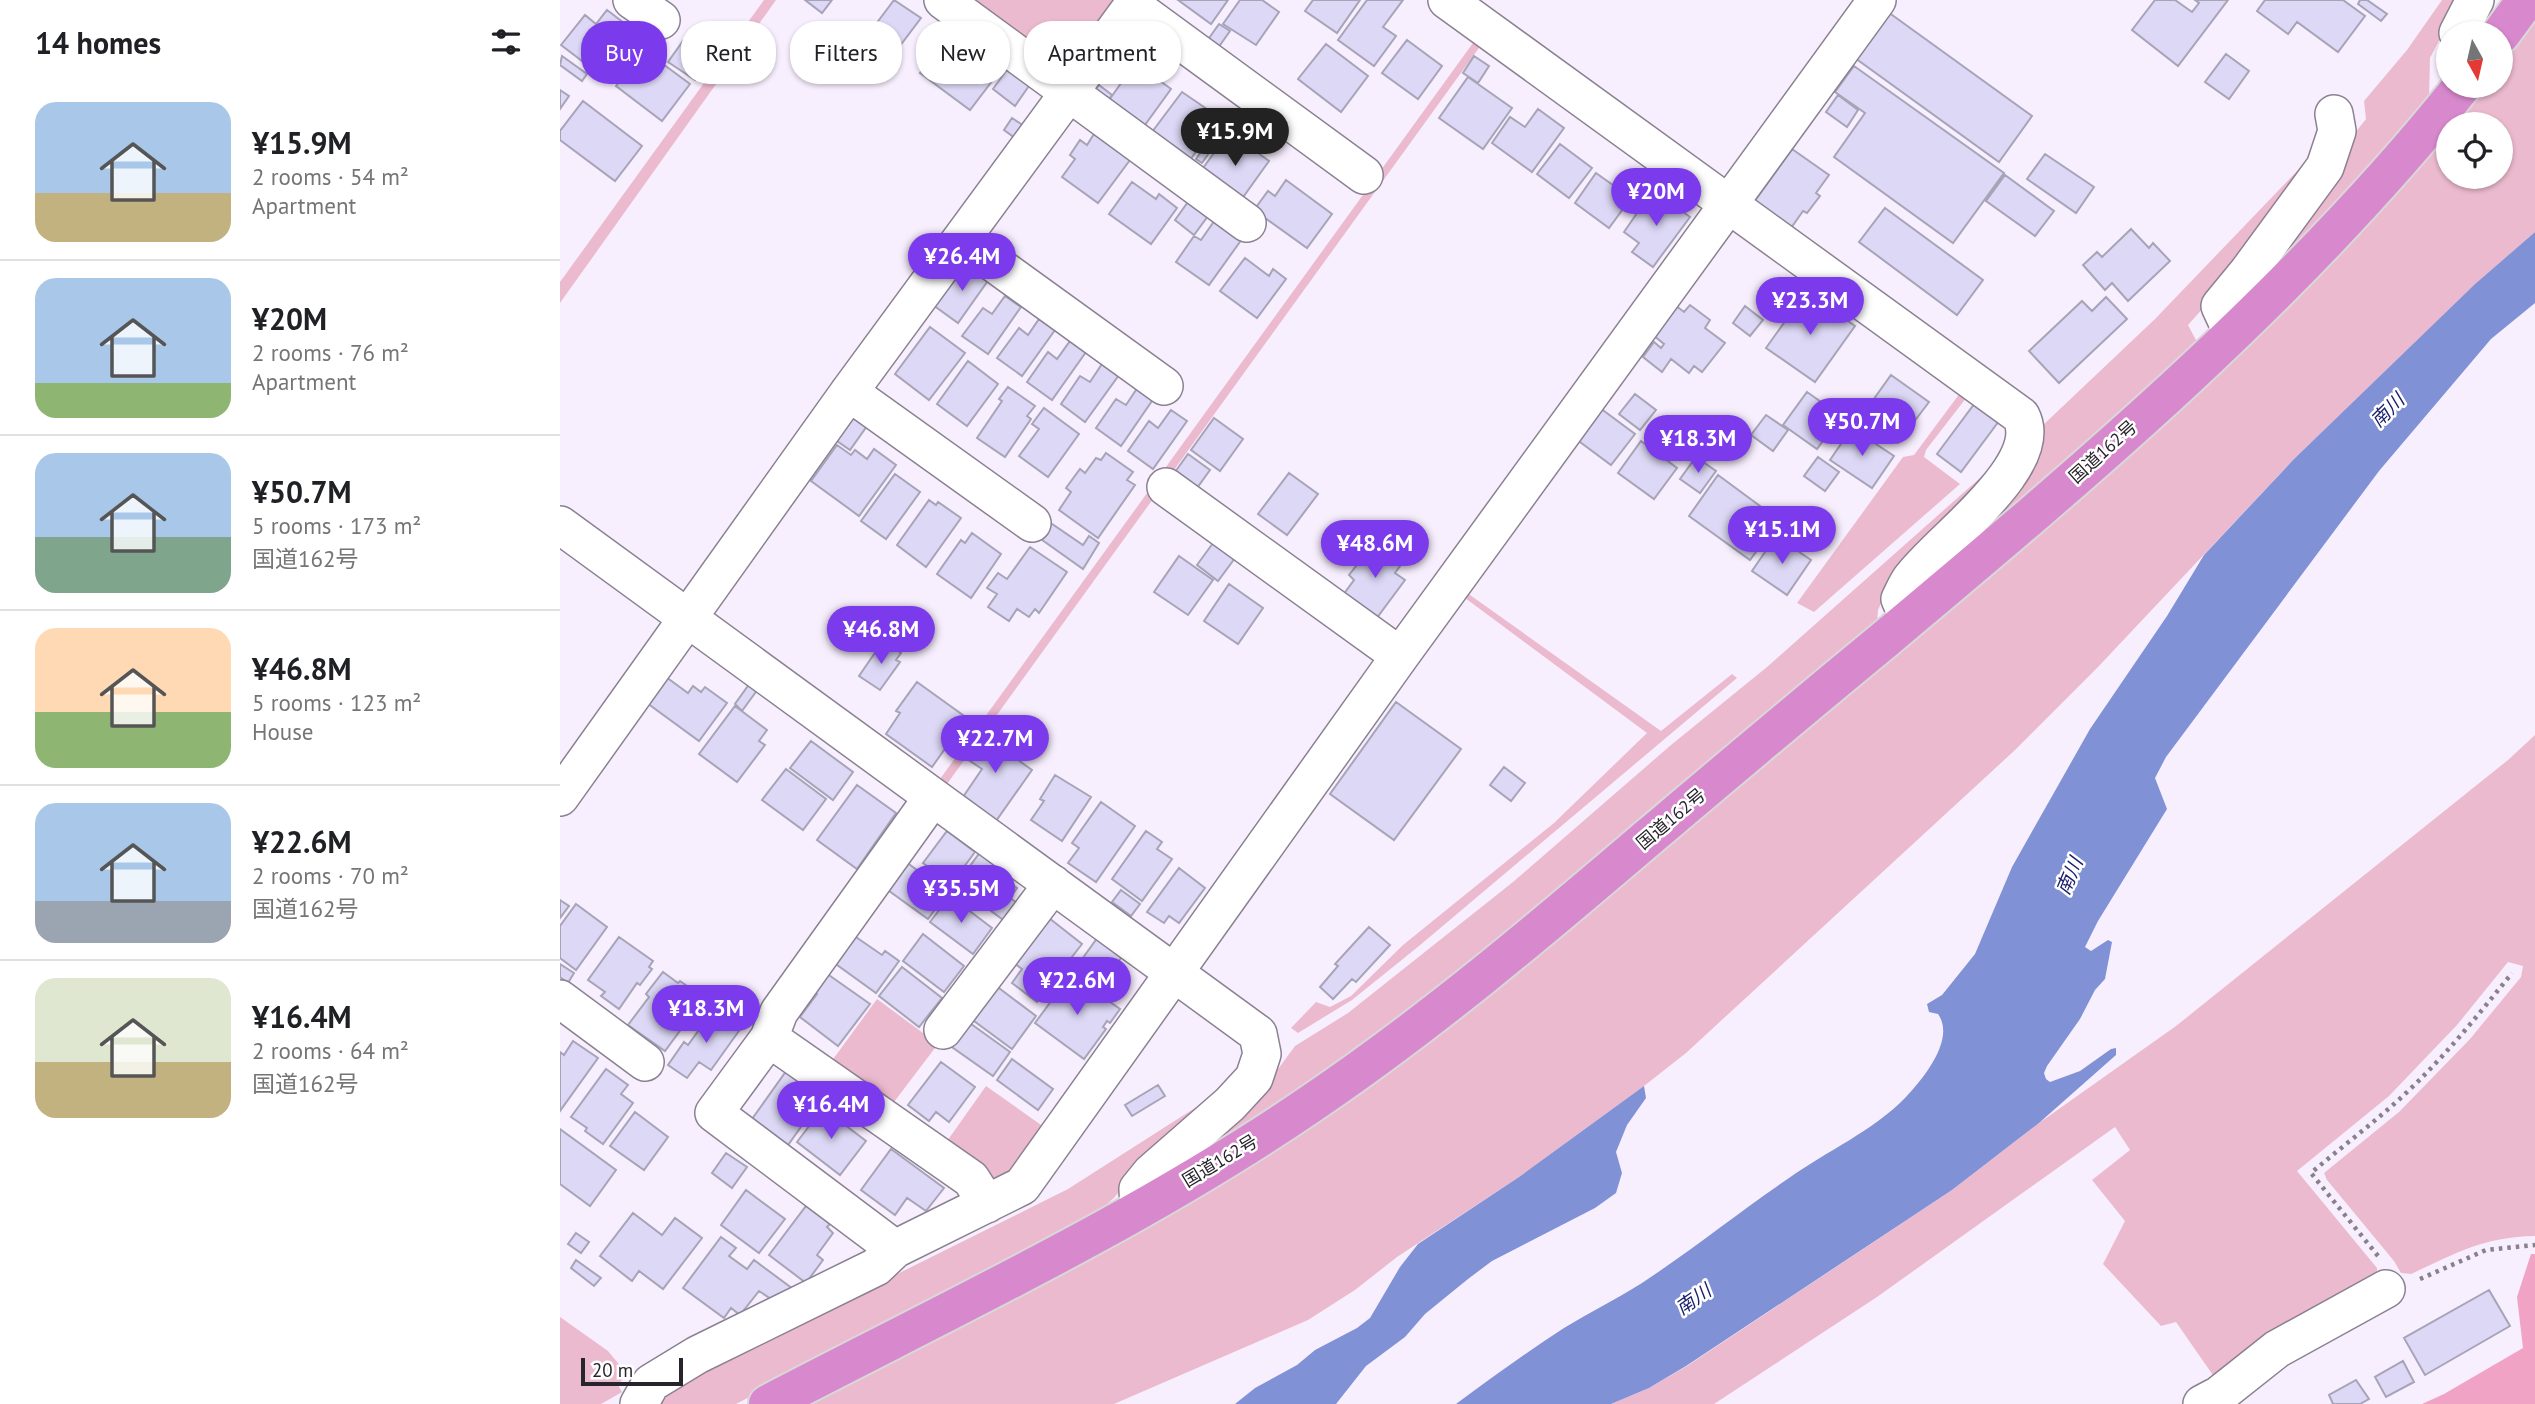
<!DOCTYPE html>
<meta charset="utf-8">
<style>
:root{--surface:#fff;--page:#f2f2f2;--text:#202124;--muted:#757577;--line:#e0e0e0;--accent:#7c3aed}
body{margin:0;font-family:"PT Sans","Noto Sans JP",sans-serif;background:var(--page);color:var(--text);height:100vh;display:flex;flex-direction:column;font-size:26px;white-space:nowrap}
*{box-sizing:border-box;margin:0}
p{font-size:23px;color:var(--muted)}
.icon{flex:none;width:38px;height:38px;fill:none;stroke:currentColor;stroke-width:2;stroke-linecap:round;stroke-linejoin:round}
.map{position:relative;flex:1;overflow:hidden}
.sheet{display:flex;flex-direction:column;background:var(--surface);width:560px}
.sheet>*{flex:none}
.guide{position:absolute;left:21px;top:21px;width:665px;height:63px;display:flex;gap:14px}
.needle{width:46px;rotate:172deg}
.fabs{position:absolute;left:1876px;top:21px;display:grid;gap:14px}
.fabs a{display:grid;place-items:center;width:77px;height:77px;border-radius:50%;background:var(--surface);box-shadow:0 2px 5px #0004;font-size:35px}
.scale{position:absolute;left:21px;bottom:18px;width:102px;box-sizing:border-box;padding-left:7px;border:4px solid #28242b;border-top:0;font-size:19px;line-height:24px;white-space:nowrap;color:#28242b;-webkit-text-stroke:5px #fff;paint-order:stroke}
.price{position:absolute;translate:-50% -60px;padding:0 16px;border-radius:24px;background:var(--accent);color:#fff;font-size:23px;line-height:46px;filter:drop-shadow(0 2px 4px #0008)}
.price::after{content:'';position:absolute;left:50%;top:42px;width:21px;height:16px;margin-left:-10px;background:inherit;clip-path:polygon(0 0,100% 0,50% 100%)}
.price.current{background:#222;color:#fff}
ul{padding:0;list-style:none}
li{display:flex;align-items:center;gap:21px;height:175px;padding:0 35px}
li+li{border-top:2px solid var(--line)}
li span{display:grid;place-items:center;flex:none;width:196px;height:140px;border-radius:21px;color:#555}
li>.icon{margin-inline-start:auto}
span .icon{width:84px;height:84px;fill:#fffc;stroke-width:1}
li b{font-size:30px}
h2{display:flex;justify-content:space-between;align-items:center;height:84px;padding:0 35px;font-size:30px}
.chip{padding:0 24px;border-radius:28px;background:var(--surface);box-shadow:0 2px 5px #0004;font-size:24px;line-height:63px}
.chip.current{background:var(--accent);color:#fff}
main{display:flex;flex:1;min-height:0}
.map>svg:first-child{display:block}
</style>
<main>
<section class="sheet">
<h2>14 homes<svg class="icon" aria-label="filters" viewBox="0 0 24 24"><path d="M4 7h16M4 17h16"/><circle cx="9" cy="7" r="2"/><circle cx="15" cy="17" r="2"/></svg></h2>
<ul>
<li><span style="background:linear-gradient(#a9c7e8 65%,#c2b280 0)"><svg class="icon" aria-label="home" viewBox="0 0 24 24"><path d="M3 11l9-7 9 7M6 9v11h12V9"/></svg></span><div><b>¥15.9M</b><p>2 rooms · 54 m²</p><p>Apartment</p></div></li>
<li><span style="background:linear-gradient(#a9c7e8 75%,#8fb573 0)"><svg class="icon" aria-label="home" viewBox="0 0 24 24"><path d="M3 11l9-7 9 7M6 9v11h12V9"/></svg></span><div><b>¥20M</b><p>2 rooms · 76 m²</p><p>Apartment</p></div></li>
<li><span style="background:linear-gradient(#a9c7e8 60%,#7fa58c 0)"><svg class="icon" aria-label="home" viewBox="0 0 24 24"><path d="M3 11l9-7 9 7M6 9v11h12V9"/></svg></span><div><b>¥50.7M</b><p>5 rooms · 173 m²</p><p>国道162号</p></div></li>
<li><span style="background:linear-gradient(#ffd9b3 60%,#8fb573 0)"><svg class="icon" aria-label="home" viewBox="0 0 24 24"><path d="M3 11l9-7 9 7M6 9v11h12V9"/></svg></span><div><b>¥46.8M</b><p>5 rooms · 123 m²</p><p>House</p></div></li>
<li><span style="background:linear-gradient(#a9c7e8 70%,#9aa5b1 0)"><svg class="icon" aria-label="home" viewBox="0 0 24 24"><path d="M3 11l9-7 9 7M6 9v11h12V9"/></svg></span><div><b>¥22.6M</b><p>2 rooms · 70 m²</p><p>国道162号</p></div></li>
<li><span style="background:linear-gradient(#dfe7d0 60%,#c2b280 0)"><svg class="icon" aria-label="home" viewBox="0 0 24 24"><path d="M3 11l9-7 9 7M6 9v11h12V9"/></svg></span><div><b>¥16.4M</b><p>2 rooms · 64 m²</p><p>国道162号</p></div></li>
</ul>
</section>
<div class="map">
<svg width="1975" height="1404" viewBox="0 0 1975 1404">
<rect width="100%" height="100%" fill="#f8effe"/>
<path fill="#ecbace" d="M204,0H216L0,303V282Z
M404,0H560L509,74Z
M1882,0H1900L1870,58L1869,99L1835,142L1696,289L1787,143L1806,119L1804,101L1847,50Z
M1975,14V232L1915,284L1734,459L1538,667L1454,751L1126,1053L1084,1086L959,1177L837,1257L795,1290L748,1320L554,1404H243L750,1124L1888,128V177H1941V124H1891L1922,86H1941V61Z
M918,36L924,41L387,784L380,779Z
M1763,144L1671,277L1628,325L1637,342L1447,514L1363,579L1475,449L1482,426L1595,319Z
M1403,389L1410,393L1366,450L1364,457L1400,484L1254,612L1237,603L1343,457L1354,455Z
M1447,454L1326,592L1318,610L1317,624L993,898L814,1040L678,1132L609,1168L713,1076L735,1046L788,1013L953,882L1111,745L1207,667Z
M903,590L1101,731L1172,674L1177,678L859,946L792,1000L738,1033L731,1028L756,1002L770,1007L791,996L843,945L994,823L1087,733L901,595Z
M1975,735V1236C1923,1237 1897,1253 1851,1274L1841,1273L1834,1261L1767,1180L1764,1173L1839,1112L1910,1039L1961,977L1963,966L1948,962L1897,1025L1829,1096L1737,1171L1817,1268V1277L1657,1381L1616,1322L1601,1326L1543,1264L1565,1221L1532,1180L1570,1150L1555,1127L1317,1297L1154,1404H1051L1089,1388L1127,1366L1392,1190L1479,1123L1616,1026L1948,760Z
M317,999L378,1044L331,1106L271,1062Z
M674,1083L571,1177L554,1198L527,1221L176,1404H96L126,1375L299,1293L508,1189Z
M426,1086L484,1127L448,1177L431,1178L385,1144Z
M0,1317L48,1351L67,1374L58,1385L62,1392L41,1404H0Z"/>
<path fill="#f1a3c5" d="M1971,1254H1975V1404H1862L1884,1394L1963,1348L1957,1297Z"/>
<path fill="#8092d5" d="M1975,232V303L1931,339L1819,471L1606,757L1595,778L1607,809L1538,921L1525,947L1531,951L1548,940L1552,942L1545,979L1535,990L1520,1019L1487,1066L1484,1073L1486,1079L1490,1082L1520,1071L1551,1049L1556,1048V1055L1479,1123L1392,1190L1126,1366L1089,1388L1051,1404H896C931,1378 967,1352 1004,1328C1030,1312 1057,1299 1082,1283C1132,1250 1179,1212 1229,1178C1267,1151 1313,1131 1346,1097C1363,1079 1396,1039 1378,1014L1369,1012L1367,1004L1382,995L1415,954L1452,867L1530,729L1607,616L1644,555L1734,459L1915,284Z
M1084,1086L1086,1098L1067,1125L1056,1152L1062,1173L1056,1193L1035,1208L932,1261L908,1279L865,1314L845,1337L806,1366L776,1404H675L695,1388L737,1365L755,1350L797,1328L810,1318L840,1267L858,1244L959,1177Z"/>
<path fill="#dcd8f5" stroke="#a7a4b8" stroke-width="2" d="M245,0H272L262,13Z
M334,0L361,18L333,55L307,36Z
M618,0H668L651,24Z
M680,0H702L719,12L696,45L663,24Z
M753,0H800L777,33L745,11Z
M807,0H843L823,27L836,36L814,66L778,40Z
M1595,0H1615L1632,12L1639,3L1635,0H1668L1618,66L1572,30Z
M1705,0H1783L1805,16L1778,52L1737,22L1728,34L1697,11Z
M1800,0H1807L1827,14L1821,21L1798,4Z
M47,10L85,39L51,83L1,45L25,15L36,24Z
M1328,12L1472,116L1439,162L1295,58Z
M659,24L670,31L658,48L647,41Z
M130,31L157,50L135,80L108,62Z
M393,33L410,45L407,48L439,72L410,110L360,73L383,42L385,43Z
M847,40L882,66L858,99L822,73Z
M766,44L808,76L781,112L738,79Z
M84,50L130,84L102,121L56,86Z
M1666,54L1689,71L1669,99L1645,82Z
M2,56L27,74L22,81L0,65Z
M914,56L929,66L918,83L903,73Z
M580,66L611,89L582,129L547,103L569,72L573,75Z
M1294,66L1444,173L1393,243L1274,157L1305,113L1275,92Z
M449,67L471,83L455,106L433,89Z
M908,77L952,108L923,149L879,118Z
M539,85L552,95L546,103L533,93Z
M0,90L9,96L0,109Z
M622,92L660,118L630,160L592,132Z
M1278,95L1298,110L1287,127L1266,112Z
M23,101L82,146L55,181L0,140V131Z
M978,109L1004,128L972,172L932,143L950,117L965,127Z
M452,118L464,126L455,138L444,130Z
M534,134L570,160L538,203L502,177L515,159L510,155L520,140L527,145Z
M664,139L677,149L683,142L709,161L681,200L641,171Z
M1000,144L1032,168L1009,198L977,174Z
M643,149L649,153L642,163L636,159Z
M1232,149L1269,175L1256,193L1260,196L1247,213L1243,211L1231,228L1194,202Z
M1485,154L1534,187L1516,213L1467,179Z
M1036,173L1071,198L1049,228L1015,203Z
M1445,175L1494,211L1475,236L1426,201Z
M726,180L772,214L747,248L694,210L708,191L715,196Z
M572,182L596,199L599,194L617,208L591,244L549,214Z
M1093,190L1130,217L1093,267L1072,252L1079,243L1064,232Z
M628,202L648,216L634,235L615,220Z
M1325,208L1423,280L1397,315L1299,242Z
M655,220L682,239L649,285L616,262L634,236L641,240Z
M1571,229L1589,248L1593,243L1610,261L1568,301L1552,283L1545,290L1523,265L1537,252L1542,257Z
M685,258L709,276L713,269L726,279L697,318L660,291Z
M416,264L432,275L398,323L373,305L394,275L404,282Z
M1246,292L1295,326L1255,382L1206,348Z
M445,296L461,307L428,354L402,336L423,308L432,314Z
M1546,297L1567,319L1499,383L1469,351L1522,301L1532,311Z
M1115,305L1124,312L1130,305L1150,320L1145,328L1165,343L1142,372L1134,366L1129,373L1111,359L1102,372L1083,357L1094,342L1101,348L1104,344L1093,335Z
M1185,306L1203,320L1190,336L1173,323Z
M479,319L495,330L462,376L437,358L459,328L468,335Z
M370,327L405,353L369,400L335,374Z
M510,341L526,352L492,400L467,382L488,352L497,359Z
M408,361L438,384L407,426L377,404Z
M542,364L559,375L525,422L501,404L520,376L530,382Z
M1331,375L1369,402L1338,443L1301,417Z
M448,387L475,406L467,416L471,419L445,457L417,438L442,401L439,399Z
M578,387L594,398L561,446L536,428L556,399L566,405Z
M1247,392L1281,416L1257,449L1223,425Z
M1075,394L1096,410L1080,430L1059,414Z
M1415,403L1439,421L1401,472L1377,454Z
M1036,405L1075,434L1051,465L1012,436Z
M484,408L519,434L488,477L459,456L479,429L472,424Z
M611,410L627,421L593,469L568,451L589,421L598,428Z
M1206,415L1228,430L1213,451L1191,435Z
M294,417L307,426L290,450L277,441Z
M1104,417L1125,432L1110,453L1089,436Z
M654,418L683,439L660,471L631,450Z
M1292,428L1334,456L1312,488L1270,460Z
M1081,441L1117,468L1094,499L1058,473Z
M277,445L291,455L295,450L307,459L314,449L336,465L299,516L251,481Z
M546,453L573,472L567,480L575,485L538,538L499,510L511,492L506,488L520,469L525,473L536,458L541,460Z
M628,454L650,470L637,488L615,472Z
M1136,457L1156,471L1140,493L1120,479Z
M1258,457L1279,472L1265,491L1244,476Z
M729,473L758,494L727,535L698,514Z
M335,474L360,492L326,539L301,521Z
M1158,475L1219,520L1190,560L1129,516Z
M369,500L376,505L378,502L401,518L366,567L337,545Z
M482,517L523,545L529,536L539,543L523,569L471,532Z
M412,533L441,554L411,598L377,574L401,540L405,543Z
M1216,536L1251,560L1227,595L1192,571Z
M816,541L843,562L835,573L845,580L816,619L783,595L794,580L789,575Z
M653,543L675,558L658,581L637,565Z
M470,547L507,572L479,613L475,609L469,617L457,609L449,621L428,607L437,594L427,588L438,573L447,579Z
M619,556L653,580L628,615L594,592Z
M669,584L703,608L678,644L644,621Z
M327,643L341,653L336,660L340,662L320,690L299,676L319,647L323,649Z
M106,677L128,693L133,686L141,692L145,687L167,703L139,741L87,703Z
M357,682L407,718L372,767L326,734L340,713L336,711Z
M190,683L198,689L182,711L175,704Z
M836,702L901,749L834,840L770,794Z
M175,706L207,730L199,741L205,745L177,782L139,754Z
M431,726L447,737L440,747L472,770L436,821L403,797L422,769L407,759Z
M251,741L293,772L273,800L230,768Z
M944,767L965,783L951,801L930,785Z
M226,769L266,799L243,830L202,800Z
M495,775L531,797L502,841L471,820L484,801L480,799Z
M297,785L336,813L297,869L257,840Z
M541,802L575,826L536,882L508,863L519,848L512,843Z
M387,831L415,852L391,884L363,863Z
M586,831L602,842L597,849L612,859L582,901L552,879Z
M421,851L442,866L436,873L457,888L450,898L459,904L446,922L396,885Z
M345,861L387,893L368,919L325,888Z
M619,868L645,888L619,923L609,916L604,923L587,912Z
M561,890L580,904L571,916L552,902Z
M390,896L432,928L413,954L370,922Z
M0,900L9,906L0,918Z
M16,904L47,927L16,970L0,958V926Z
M489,918L522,944L477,1002L452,983L462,969L454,963Z
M809,927L830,945L796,982L792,979L773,999L760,987L778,966L775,964Z
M363,934L404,966L384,992L343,961Z
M293,935L322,955L325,951L339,961L316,993L273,962Z
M59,937L93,961L89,967L92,969L80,985L77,983L59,1009L41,996L45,992L28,980Z
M538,937L563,955L540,987L536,984L533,988L512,973Z
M0,964L14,973L8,983L0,977Z
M342,967L382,998L359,1027L319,996Z
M103,972L118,983L120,981L144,998L105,1051L68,1025L89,997L86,994Z
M266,973L310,1004L278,1046L240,1017L257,994L253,991Z
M509,977L523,988L526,985L560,1009L550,1023L547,1021L543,1027L546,1029L524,1059L475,1023Z
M435,985L476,1016L452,1049L410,1018Z
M154,1009L181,1028L151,1070L139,1062L127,1078L108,1065L124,1042L128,1045Z
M407,1021L450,1052L433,1076L389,1045Z
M13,1041L38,1058L0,1111V1052L4,1055Z
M452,1059L493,1089L478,1110L437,1080Z
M381,1062L415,1087L389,1122L376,1112L369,1121L348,1105Z
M46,1069L68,1085L61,1094L73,1103L43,1144L25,1131L27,1128L11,1117Z
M227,1070L263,1096L228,1145L192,1119Z
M598,1085L605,1096L572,1116L565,1105Z
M263,1108L306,1141L280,1175L237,1142Z
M75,1112L108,1137L84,1170L50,1146Z
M0,1129L56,1170L30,1206L0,1184Z
M331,1149L384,1188L366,1211L347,1198L335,1215L301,1190Z
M166,1153L187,1167L172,1188L152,1173Z
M186,1190L225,1219L199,1253L161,1225Z
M246,1206L270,1224L267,1227L273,1233L257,1255L263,1260L246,1283L209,1255Z
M73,1213L102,1235L115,1218L142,1238L103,1289L79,1271L72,1281L40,1256Z
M16,1233L29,1242L21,1253L8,1244Z
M161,1237L176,1248L169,1256L187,1269L194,1260L233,1289L214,1301L199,1291L180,1315L171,1308L164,1318L123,1288Z
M16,1260L41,1278L34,1286L11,1268Z
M1929,1290L1950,1326L1865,1375L1844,1338Z
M1843,1361L1854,1382L1826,1397L1815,1377Z
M1796,1380L1809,1399L1800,1404H1773L1769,1395Z"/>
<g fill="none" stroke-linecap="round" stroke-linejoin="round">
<defs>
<path id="minor" d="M72,0L101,20
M383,0L687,223
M887,0L1461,416C1487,466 1376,543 1350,580C1346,586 1343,593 1340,599L1349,619
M573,6L804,175
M1898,33L1915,0
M402,240L604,386
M1672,332L1660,306L1688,272L1765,167L1777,131L1774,114
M289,392L472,523
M606,487L840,656
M0,525L698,1034L702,1054L694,1078L670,1104L591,1173L578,1189L579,1209
M0,797L289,392L577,0
M0,999L85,1062
M383,1030L493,884
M209,1038L411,1179L427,1204
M335,1249L154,1113L209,1038L219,1012L373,797
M79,1404L91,1383L137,1355L316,1267L335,1249L462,1186L840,656L1317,0
M1642,1404L1659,1395L1717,1349L1826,1289"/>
<path id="highway" d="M1941,34L1966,0
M208,1404C390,1309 579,1221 749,1105C869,1024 980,930 1090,836C1167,771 1245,705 1323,641C1526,471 1736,294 1902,86"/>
</defs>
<use href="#minor" stroke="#8b8192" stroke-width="40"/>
<use href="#highway" stroke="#d8d8d9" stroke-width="42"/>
<path stroke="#88818c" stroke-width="4.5" stroke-dasharray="3.5 5" stroke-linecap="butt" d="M1818,1256L1751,1173C1778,1150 1807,1128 1834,1104C1878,1065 1915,1019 1952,973
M1860,1279L1926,1250L1975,1245"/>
<use href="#minor" stroke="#fff" stroke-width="37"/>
<use href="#highway" stroke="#d888cd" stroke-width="38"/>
</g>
<g text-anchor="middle" stroke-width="5" stroke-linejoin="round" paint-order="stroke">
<g font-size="18" fill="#28242b" stroke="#fff">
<text transform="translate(1543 452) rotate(-42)" y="6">国道162号</text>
<text transform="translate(1111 819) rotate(-40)" y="6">国道162号</text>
<text transform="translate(660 1161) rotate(-31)" y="6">国道162号</text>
</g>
<g font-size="19" font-style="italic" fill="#1a216e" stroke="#fff">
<text transform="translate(1827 410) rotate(-45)" y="7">南川</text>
<text transform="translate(1509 876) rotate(-67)" y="7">南川</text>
<text transform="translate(1133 1299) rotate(-35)" y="7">南川</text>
</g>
</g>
</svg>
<div class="fabs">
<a><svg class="needle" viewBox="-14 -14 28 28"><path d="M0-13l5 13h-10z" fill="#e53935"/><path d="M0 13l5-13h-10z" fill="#757577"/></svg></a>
<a><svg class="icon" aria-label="locate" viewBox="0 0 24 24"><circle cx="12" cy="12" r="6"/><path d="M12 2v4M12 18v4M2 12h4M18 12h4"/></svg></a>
</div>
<div class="scale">20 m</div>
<b class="price current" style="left:675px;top:168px">¥15.9M</b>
<b class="price" style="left:1096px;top:228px">¥20M</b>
<b class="price" style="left:402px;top:293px">¥26.4M</b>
<b class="price" style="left:1250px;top:337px">¥23.3M</b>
<b class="price" style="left:1302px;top:458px">¥50.7M</b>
<b class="price" style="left:1138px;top:475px">¥18.3M</b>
<b class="price" style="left:1222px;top:566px">¥15.1M</b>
<b class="price" style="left:815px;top:580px">¥48.6M</b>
<b class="price" style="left:321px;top:666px">¥46.8M</b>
<b class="price" style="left:435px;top:775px">¥22.7M</b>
<b class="price" style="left:401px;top:925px">¥35.5M</b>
<b class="price" style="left:517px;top:1017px">¥22.6M</b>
<b class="price" style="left:146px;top:1045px">¥18.3M</b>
<b class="price" style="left:271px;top:1141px">¥16.4M</b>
<div class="guide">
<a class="chip current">Buy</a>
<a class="chip">Rent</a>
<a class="chip">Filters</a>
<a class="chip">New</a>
<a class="chip">Apartment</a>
</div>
</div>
</main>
